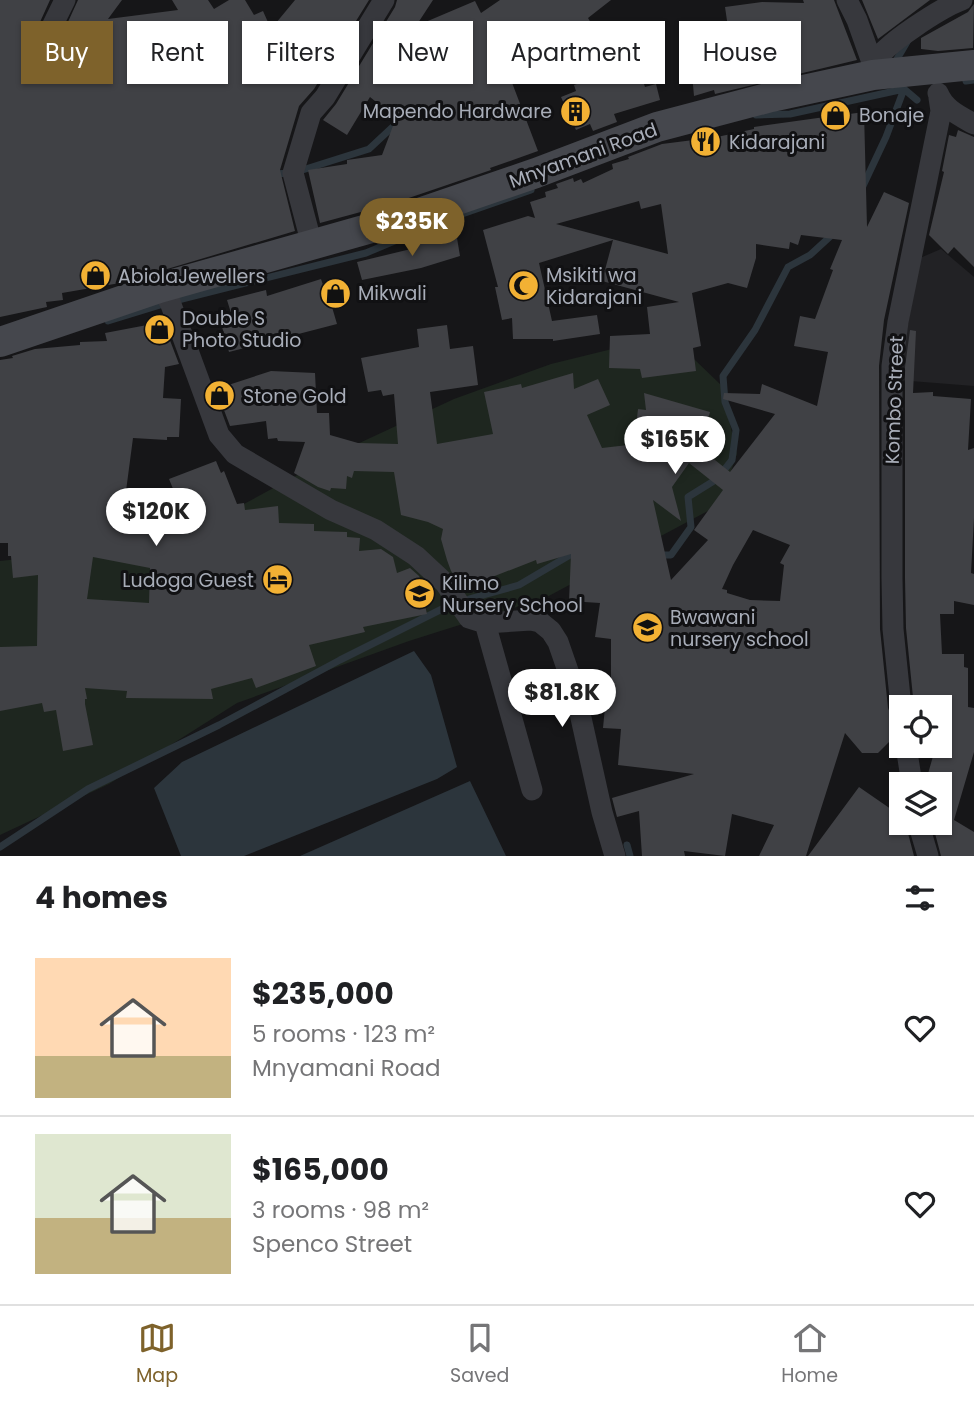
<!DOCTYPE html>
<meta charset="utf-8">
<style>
:root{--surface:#fff;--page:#f2f2f2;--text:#202124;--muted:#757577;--line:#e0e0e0;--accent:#7e622b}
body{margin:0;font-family:Poppins,sans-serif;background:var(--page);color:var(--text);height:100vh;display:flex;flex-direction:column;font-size:26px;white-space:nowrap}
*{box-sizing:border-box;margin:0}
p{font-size:23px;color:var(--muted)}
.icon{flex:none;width:38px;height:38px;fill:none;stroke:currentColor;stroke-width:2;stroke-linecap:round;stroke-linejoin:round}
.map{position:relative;height:856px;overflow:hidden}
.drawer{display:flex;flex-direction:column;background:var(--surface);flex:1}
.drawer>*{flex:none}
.top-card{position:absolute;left:21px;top:21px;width:933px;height:63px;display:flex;gap:14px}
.controls{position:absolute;left:889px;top:695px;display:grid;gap:14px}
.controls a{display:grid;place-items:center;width:63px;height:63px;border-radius:0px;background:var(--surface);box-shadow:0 2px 5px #0004;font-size:35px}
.price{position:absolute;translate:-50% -60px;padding:0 16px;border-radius:24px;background:#fff;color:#222;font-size:23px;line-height:46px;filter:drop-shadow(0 2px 4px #0008)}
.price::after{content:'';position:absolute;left:50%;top:42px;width:21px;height:16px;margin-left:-10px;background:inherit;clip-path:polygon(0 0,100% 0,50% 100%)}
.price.on{background:var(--accent);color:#fff}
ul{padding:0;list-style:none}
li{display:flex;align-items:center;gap:21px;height:175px;padding:0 35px}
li+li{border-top:2px solid var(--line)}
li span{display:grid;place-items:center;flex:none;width:196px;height:140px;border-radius:0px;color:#555}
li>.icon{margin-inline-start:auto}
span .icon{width:84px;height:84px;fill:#fffc;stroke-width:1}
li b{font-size:30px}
h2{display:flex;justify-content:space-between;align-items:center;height:84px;padding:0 35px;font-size:30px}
.tag{padding:0 24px;border-radius:0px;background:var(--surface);box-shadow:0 2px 5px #0004;font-size:24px;line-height:63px}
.tag.on{background:var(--accent);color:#fff}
.tabs{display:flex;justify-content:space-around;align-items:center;height:98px;border-top:2px solid var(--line);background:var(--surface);font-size:19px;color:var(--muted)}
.tabs a{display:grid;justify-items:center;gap:4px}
.tabs .on{color:var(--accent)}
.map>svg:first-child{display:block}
</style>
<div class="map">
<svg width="974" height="856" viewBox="0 0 974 856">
<rect width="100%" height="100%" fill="#161618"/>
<path fill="#222225" d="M941,249L974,277V386L898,380L920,258Z"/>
<path fill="#1e261f" d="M669,335L721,385L737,454L719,505L545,598L409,641L237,703L109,784L0,835V561L137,546L244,504L340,452L454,399L551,364Z"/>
<path fill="#2c353c" d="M414,651L431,675L457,767L437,779L244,856H181L154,788L182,762Z
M470,781L506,856H300Z"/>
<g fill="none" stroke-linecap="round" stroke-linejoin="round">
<path stroke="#2c353c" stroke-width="7" d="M897,59L907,42
M966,81L974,80
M904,89L917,100
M756,115L790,114L904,89
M272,174L293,173L369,149L399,121
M862,188L886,137L904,89
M108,321L170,302L366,253L442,221L531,190
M656,555H671L691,527L688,497L717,479L732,460L736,430L725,402L723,376L755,330L788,267L810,255L834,233
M469,599L519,585L570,555H578
M627,845L630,856
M0,847L88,789L219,725L340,660L448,606"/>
</g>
<path fill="#404145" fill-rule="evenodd" d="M0,0H50L26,53L29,61L39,66L46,64L51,59L78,0H122L108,19L178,10L172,0H208L214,9L229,0H245L254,15L263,11L271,29L295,0H369L314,89L299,106L280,170L295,231L120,283L62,293L63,300L46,302L47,307L0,317Z
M397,0H433L416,26L475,1L481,13L500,0H611L588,18L608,51L631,44L645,87L656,84L660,100L614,114L617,122L593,131L590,124L576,130L561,97L576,91L574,85L582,82L561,48L511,80L538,151L490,168L491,170L400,201L383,203V206L320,223L308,170L347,164V160L382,155L396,118L370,97L347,135L323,120L336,104L395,7Z
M803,0H834L857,60L715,94L714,90L694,96L690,52L711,49L710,43L730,41L725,7L762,2L804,3Z
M862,0H930L878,39Z
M974,4L973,48L938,51L921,49V38L968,12Z
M841,109L842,115L864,112L867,227L884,192L909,203L884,320L879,366L880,629L888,708L898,733L878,753H862L845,733L806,856H759L774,825L732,814L725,856L684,851L685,856H642L639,811L617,817L612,798L694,774L618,765L621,729L603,728L607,686L611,687V639L595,637L600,603L569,601L571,554L537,564L536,560L464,588L451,571L447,560L441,539L443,529L428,522L401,515L394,472L354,471L352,478L347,476L346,489L331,488L330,491L318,487L294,473L305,442L278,441L277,438L268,439L266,421L230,426L216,389L271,371L315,373L317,413H329L330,435L358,443L398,444L394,394L383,396L381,390L368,392L361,358L419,347L417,329L447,325L450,349L473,346L478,385L430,392L437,444L493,434L484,392L521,384L522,388L573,373L574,389L598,379L610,405L587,415L602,448L628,445L633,453L638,409L646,410L644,393L710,412L700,448L730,472L775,414L723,399L724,393L760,394L762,384L817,406L828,352L794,346L800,316L815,319L833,270L830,269L842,240L801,235L798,245L790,242L789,249L756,244V258L747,288L728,283L692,293L701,346L693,348L696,371L642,378L640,369L609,368L610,336L650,334L647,307L679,302L602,281L613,240L539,263L552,321L597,315L600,334L553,341V339H513L512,318L502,320L495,287H498L483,230L528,216L535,218L530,202L546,197L545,192L558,188L556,184L573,178L574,182L581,179L583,183L613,169L612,164L629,159L628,157L662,144L717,137L754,129V127L825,117L824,112ZM639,201L641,209L661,204L668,254L556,224ZM689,463L723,490L694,530L708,540L671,580L653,500L681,521L672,487ZM753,530L790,545L780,563L784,565L780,601L750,600L727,593V590L722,589L733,565Z
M958,130L974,137V267L954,247L948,254L929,235L944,172L942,171L949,135L956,137Z
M456,232L460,256L421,268L362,280L357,262L415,248L414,245Z
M321,279L324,288L339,284L345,304L332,307L337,324L229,352L219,316L231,313L227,300L266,290L267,296Z
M163,322L179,364L165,367L163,398L181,399L179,437H167V440L133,438L126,491L176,496L169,479L216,461L221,473L224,471L237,504L244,503L245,510L278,506L279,523L314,524V531L347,532V537L360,538L359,551L381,549L393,557L397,573L410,568L419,576L432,600L424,601L427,614L363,627L365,632L309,645L316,666L256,688L252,678L211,689L213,699L126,698L127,691L85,688L87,699H85V704L93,745L63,751L56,710L44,712L42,703L0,711V647L37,646L38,575L13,578L11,556H8V543H0V360L13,358L12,356L35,349L80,345V342L107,341L105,333ZM93,557L150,568L149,603L87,599Z
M910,330L916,331L913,393L933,392V396L971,399L968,450L974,448V518L971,573L974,574V605L954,601V614H940L942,654H964V667L968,668V707L974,708V752L954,820L974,832V856H941L932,822H940V784H925L936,746H940V706L914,707L906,628L905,578V367Z
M859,787L901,816V822H905L914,856H808Z"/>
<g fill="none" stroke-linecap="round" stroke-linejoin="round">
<path stroke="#37383d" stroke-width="21" d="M847,0L857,20L873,65
M39,53L65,0
M873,75C873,72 873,66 874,64C882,45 943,7 962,0
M938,93C944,109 960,116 974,124
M312,245L293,173L311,113L325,97L384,0
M159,288L170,302L219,435L235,454L331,510L376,530L416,556L445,583L469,618L485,623L531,620L540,622L551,631L558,642L575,691L602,812L615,856
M485,623L532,790
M901,707L893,629L892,578V366L898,322L941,111L939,98
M906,746L912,784
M918,822L928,856"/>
<path stroke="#45474d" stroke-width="30" d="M0,342L159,288L396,221L536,173L657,127L771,97L873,75L974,65"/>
</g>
<defs>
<symbol id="building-disc" viewBox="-11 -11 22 22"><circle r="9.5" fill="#f2b134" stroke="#111113"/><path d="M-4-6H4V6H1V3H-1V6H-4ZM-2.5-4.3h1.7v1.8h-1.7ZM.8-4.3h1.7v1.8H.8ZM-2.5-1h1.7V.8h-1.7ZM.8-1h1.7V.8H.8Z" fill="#111"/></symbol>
<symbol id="shop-disc" viewBox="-11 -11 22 22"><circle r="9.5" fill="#f2b134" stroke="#111113"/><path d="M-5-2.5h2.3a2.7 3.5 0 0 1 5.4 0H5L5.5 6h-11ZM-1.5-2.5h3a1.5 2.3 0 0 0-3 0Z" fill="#111"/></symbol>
<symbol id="restaurant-disc" viewBox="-11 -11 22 22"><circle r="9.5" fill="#f2b134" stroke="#111113"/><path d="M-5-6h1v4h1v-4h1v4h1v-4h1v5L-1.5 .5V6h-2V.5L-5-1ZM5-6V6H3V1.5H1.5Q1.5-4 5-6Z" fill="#111"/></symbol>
<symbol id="mosque-disc" viewBox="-11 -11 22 22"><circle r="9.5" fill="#f2b134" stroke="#111113"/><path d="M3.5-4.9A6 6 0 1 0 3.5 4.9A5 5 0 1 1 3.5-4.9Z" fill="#111"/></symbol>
<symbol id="hotel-disc" viewBox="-11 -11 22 22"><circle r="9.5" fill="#f2b134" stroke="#111113"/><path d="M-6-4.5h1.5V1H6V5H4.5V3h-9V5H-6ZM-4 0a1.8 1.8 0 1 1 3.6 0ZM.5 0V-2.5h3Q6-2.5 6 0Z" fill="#111"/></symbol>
<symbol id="school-disc" viewBox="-11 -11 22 22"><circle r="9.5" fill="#f2b134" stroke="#111113"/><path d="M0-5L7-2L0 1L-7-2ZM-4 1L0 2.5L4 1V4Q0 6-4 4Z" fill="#111"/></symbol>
</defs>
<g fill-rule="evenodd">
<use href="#building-disc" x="558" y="94" width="35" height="35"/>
<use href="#shop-disc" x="818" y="98" width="35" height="35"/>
<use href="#restaurant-disc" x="688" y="124" width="35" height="35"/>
<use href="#shop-disc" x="78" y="258" width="35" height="35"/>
<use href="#mosque-disc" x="506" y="268" width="35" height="35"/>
<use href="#shop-disc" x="318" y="276" width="35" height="35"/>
<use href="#shop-disc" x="142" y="312" width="35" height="35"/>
<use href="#shop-disc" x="202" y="378" width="35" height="35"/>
<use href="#hotel-disc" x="260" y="562" width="35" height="35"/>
<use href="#school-disc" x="402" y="576" width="35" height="35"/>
<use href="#school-disc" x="630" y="610" width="35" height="35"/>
</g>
<g text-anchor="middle" stroke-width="6" stroke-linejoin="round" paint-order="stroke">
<g font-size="19" fill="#a8adb8" stroke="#111113" text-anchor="start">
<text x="552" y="118" text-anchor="end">Mapendo Hardware</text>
<text x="859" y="122">Bonaje</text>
<text x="729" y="149">Kidarajani</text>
<text x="546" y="282">Msikiti wa<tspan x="546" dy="22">Kidarajani</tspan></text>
<text x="118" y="283">AbiolaJewellers</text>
<text x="358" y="300">Mikwali</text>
<text x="182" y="325">Double S<tspan x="182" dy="22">Photo Studio</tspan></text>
<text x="243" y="403">Stone Gold</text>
<text x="254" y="587" text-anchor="end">Ludoga Guest</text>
<text x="442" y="590">Kilimo<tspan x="442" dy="22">Nursery School</tspan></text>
<text x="670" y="624">Bwawani<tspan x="670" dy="22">nursery school</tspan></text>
</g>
<g font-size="19" fill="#a8adb8" stroke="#111113">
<text transform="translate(583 155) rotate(-20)" y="7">Mnyamani Road</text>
<text transform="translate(894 400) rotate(-88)" y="7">Kombo Street</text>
</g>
</g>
</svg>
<div class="controls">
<a><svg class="icon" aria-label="locate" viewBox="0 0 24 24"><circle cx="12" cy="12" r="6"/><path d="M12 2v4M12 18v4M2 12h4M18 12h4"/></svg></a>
<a><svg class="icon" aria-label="layers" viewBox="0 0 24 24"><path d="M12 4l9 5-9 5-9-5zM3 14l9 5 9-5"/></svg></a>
</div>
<b class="price on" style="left:412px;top:258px">$235K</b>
<b class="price" style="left:675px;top:476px">$165K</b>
<b class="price" style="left:156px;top:548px">$120K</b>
<b class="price" style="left:562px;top:729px">$81.8K</b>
<div class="top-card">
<a class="tag on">Buy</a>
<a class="tag">Rent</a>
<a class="tag">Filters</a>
<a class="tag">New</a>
<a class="tag">Apartment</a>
<a class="tag">House</a>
</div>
</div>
<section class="drawer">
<h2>4 homes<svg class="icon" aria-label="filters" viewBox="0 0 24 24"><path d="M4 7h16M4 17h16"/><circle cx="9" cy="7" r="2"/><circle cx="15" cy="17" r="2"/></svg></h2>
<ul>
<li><span style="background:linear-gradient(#ffd9b3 70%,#c2b280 0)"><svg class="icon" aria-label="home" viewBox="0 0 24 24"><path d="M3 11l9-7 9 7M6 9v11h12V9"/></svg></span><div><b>$235,000</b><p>5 rooms · 123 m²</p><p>Mnyamani Road</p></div><svg class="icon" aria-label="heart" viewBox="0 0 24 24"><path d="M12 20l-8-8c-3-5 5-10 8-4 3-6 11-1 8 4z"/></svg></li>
<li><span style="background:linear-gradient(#dfe7d0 60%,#c2b280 0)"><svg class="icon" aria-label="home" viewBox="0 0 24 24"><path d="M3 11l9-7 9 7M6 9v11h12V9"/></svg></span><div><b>$165,000</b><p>3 rooms · 98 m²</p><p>Spenco Street</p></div><svg class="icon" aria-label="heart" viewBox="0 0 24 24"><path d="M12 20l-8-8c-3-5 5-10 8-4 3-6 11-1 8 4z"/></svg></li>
</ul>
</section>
<nav class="tabs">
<a class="on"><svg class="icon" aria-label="map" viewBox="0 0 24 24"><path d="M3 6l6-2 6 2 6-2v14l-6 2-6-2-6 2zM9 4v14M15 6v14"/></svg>Map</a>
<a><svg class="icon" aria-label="saved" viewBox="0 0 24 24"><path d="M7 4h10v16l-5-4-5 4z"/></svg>Saved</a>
<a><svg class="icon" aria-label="home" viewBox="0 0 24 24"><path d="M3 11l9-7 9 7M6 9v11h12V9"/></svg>Home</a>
</nav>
